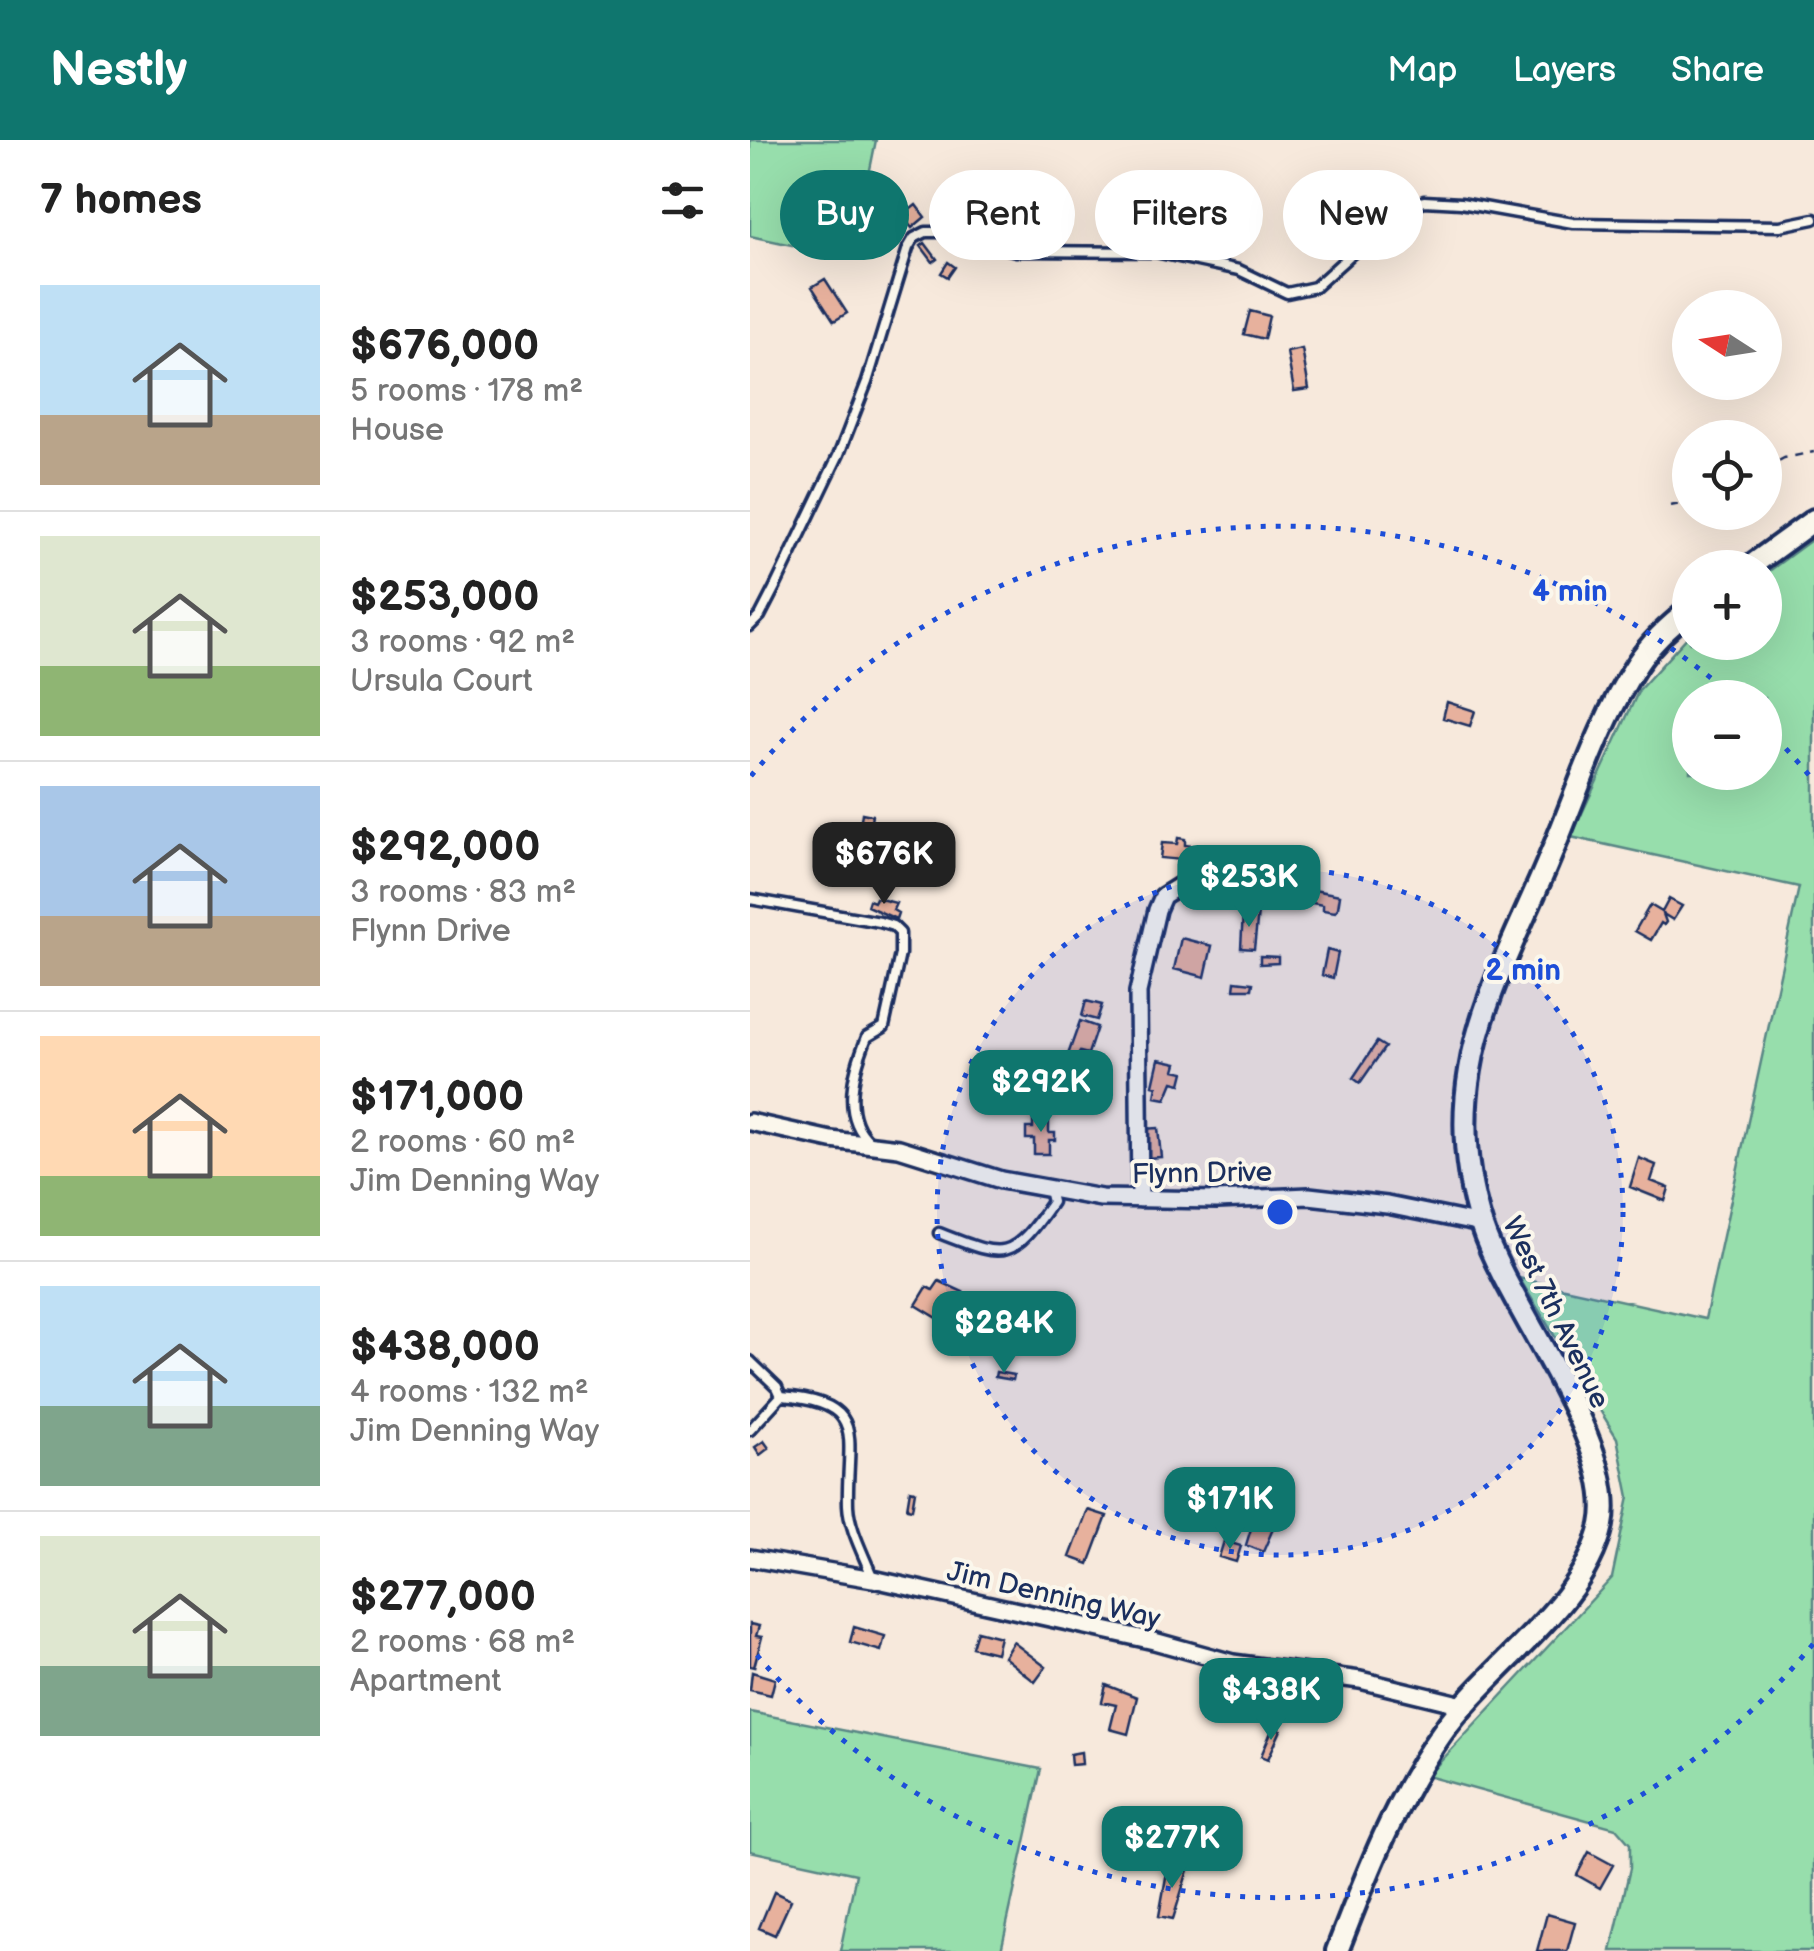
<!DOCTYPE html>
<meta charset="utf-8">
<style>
:root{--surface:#fff;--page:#f6f6f6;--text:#222;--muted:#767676;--line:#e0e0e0;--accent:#0f766e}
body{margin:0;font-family:"Balsamiq Sans",sans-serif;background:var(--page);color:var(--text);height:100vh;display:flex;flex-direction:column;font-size:38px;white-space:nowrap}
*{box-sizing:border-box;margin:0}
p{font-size:32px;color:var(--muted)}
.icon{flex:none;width:55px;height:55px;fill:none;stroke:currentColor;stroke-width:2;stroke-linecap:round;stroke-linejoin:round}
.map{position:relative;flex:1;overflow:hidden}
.panel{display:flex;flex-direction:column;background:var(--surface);width:750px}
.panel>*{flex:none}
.top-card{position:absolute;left:30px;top:30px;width:882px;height:90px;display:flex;gap:20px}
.needle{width:65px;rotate:282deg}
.fabs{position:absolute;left:922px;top:150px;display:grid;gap:20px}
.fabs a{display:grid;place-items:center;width:110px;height:110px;border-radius:50%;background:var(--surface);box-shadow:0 10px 40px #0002;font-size:50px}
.price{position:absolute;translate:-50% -85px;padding:0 22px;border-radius:20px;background:var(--accent);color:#fff;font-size:32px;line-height:65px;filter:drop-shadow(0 2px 5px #0008)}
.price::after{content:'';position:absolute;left:50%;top:60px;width:30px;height:22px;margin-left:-15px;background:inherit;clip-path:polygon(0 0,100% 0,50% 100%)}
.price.selected{background:#222;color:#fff}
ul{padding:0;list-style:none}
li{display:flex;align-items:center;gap:30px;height:250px;padding:0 40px}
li+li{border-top:2px solid var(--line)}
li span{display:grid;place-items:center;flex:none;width:280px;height:200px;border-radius:0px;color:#555}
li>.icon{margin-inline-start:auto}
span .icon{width:120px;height:120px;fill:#fffc;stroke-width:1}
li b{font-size:42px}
h2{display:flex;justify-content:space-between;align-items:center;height:120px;padding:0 40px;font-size:42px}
.tag{padding:0 35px;border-radius:45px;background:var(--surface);box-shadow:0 10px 40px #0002;font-size:35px;line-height:90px}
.tag.selected{background:var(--accent);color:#fff}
header{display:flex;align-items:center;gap:60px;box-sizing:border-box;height:140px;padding:0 50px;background:var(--accent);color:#fff}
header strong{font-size:48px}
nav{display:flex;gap:55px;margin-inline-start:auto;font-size:35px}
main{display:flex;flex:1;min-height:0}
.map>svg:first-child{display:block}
</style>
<header>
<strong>Nestly</strong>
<nav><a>Map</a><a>Layers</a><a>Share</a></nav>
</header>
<main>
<section class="panel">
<h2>7 homes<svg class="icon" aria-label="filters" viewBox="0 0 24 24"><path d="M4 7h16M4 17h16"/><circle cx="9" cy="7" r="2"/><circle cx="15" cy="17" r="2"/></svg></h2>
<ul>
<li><span style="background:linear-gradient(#bfe0f5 65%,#b9a48a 0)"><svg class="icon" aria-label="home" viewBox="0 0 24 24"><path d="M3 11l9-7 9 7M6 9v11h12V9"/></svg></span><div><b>$676,000</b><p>5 rooms · 178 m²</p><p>House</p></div></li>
<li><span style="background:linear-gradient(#dfe7d0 65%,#8fb573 0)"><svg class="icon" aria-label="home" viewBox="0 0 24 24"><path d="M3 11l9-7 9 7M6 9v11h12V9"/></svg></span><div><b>$253,000</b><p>3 rooms · 92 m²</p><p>Ursula Court</p></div></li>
<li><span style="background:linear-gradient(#a9c7e8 65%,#b9a48a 0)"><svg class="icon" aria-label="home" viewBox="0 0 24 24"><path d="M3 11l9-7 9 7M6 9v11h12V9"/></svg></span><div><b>$292,000</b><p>3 rooms · 83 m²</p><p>Flynn Drive</p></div></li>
<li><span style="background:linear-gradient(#ffd9b3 70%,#8fb573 0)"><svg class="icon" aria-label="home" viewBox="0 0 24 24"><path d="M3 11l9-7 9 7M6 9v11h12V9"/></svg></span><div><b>$171,000</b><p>2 rooms · 60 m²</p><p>Jim Denning Way</p></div></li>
<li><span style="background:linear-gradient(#bfe0f5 60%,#7fa58c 0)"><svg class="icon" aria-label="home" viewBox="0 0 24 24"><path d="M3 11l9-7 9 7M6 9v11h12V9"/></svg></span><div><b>$438,000</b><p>4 rooms · 132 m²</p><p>Jim Denning Way</p></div></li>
<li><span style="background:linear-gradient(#dfe7d0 65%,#7fa58c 0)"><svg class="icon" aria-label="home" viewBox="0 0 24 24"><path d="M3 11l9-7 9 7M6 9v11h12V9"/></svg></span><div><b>$277,000</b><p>2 rooms · 68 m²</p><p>Apartment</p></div></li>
</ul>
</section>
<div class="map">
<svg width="1064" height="1811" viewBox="0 0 1064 1811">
<rect width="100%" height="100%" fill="#f7e9dc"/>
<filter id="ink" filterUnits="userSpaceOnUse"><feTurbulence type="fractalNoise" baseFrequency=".01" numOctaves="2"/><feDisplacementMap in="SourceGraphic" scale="20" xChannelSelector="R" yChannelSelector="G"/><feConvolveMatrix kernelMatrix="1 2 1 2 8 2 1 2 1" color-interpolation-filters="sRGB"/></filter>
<g filter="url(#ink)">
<path fill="#97deac" stroke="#598685" stroke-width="2.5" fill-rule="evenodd" d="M0,0H126L102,118L0,96Z
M1064,398V1811H861L880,1728V1704L866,1688L677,1636L862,1438L879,1357L867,1298L769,1138L955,1179L1049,747L821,697L889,550L940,494V502H1015V434ZM940,558H1015V632H940Z
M0,1572L291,1629L251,1811H90L106,1734L0,1711Z"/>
<path fill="#e7b19d" stroke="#1b2f5e" stroke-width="2.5" d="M231,50L232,83H216V51Z
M166,65L175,77L162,88L152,76Z
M175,103L187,119L183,122L171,106Z
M198,122L205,127L198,137L191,133Z
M75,139L97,173L84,181L62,147Z
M500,171L519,176L514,199L494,194Z
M552,209L559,249L544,251L537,212Z
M697,562L725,571L720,586L693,578Z
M112,673L122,675L119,695L109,693Z
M428,698L435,699V705L443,706L442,721L410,718L412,703L427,704Z
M553,748L590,755L588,768L585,772L573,770V765L551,761Z
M126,758L146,763L143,770L148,773L146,779L117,766L119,760L124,762Z
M919,759L932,766L923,780L913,774L916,782L914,785L911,783L901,800L885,791L900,765L912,772Z
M493,772H508L504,809L491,808Z
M431,798L462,806L455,837L424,829Z
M577,810L588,813L583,838L572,835Z
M510,816L528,817V823L510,824Z
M485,841L503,843L502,849H484Z
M336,861L352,865L347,880L332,876Z
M330,881L347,887L338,914L330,912L317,935L295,927L304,915L314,926Z
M627,902L635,907L610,943L603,938Z
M409,919L427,923L425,930L434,932L431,944L423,942L416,959L405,957L407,946L403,945Z
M289,948L300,954L293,967L282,961Z
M283,976H299V993H305V1000H299V1014H284V999H276V988H283Z
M408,988L411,1017L396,1018L393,989Z
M889,1018L906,1025L901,1041L919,1048L915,1061L880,1047Z
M189,1141L213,1152L194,1182L166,1165L177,1147L183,1150Z
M254,1178L271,1182L266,1204L260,1203L258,1207L251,1206Z
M246,1232L264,1235L263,1240L245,1237Z
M14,1301L19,1308L10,1315L5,1307Z
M160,1350L165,1351L162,1369L157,1368Z
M508,1366L529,1375L513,1412L496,1405Z
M338,1370L357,1376L339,1424L320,1417Z
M474,1401L491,1406L486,1422L469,1417Z
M0,1484L9,1486L6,1496L12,1497L4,1527L0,1526Z
M104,1487L135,1496L131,1511L100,1502Z
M227,1491L250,1497L246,1513L222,1507Z
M263,1502L296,1527L285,1542L254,1517Z
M2,1532L25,1539L21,1555L0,1550Z
M356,1545L387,1557L378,1594L360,1589L366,1565L352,1562Z
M523,1587L531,1590L518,1619L511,1616Z
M331,1612L332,1624L321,1625L320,1614Z
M839,1712L863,1725L850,1748L827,1735Z
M418,1726L438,1730L423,1779L409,1776Z
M24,1752L41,1760L25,1795L9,1788Z
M797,1774L825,1782L817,1811H787Z"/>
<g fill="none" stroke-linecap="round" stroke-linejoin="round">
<defs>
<path id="lane" d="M0,486L10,476L26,445L89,314L117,242L158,108L164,98L176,92H190L266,111L405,112L489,130L537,153L565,147L639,80L674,61L711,63L823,83L1030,86L1064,79
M0,759L130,782L143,786L150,793V814L134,887L117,897C104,929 90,976 120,1002
M189,1093C254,1118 260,1123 302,1062L299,1050
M0,1221L27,1247L31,1256L0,1290
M31,1256C120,1263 96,1297 98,1365C99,1389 115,1417 123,1439"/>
<path id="street" d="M0,982L81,1000L149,1008L251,1040L351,1058L467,1060L559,1056L637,1065L731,1084
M390,1059L388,852L407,770L413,756L429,746L459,749
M0,1418L123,1439L404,1501L483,1523L610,1540L713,1565"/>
<path id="secondary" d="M998,428L1064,380
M587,1811C616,1736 646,1658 692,1593C739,1525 834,1467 852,1385C869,1306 759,1169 732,1087C716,1037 711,982 720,930C731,859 773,783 800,717C827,654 849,582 887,524C901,503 920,485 940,470"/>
</defs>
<use href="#lane" stroke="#1b2f5e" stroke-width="15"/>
<use href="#street" stroke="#1b2f5e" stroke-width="22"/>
<use href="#secondary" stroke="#1b2f5e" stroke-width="28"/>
<path stroke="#1b2f5e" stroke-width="2.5" stroke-dasharray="8 8" stroke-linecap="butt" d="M1015,328L1034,318L1064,312
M920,366L940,362"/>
<use href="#lane" stroke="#fbf7ec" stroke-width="8"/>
<use href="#street" stroke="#fbf7ec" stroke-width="15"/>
<use href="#secondary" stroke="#fbf7ec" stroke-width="20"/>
</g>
</g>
<circle cx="530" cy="1072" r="343" fill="#1d4ed8" fill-opacity=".12"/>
<g fill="none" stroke="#1d4ed8" stroke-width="5" stroke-dasharray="5 10">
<circle cx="530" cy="1072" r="343"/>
<path d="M1063 1504A686 686 0 0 1 1 1508M1 636A686 686 0 0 1 980 554M1015 587A686 686 0 0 1 1063 640"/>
</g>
<g text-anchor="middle" stroke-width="8" stroke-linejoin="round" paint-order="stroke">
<g font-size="28" fill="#1b2f5e" stroke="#fbf7ec">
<text transform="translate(452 1032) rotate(-1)" y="10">Flynn Drive</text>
<text transform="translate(807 1172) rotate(64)" y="10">West 7th Avenue</text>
<text transform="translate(304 1454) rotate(13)" y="10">Jim Denning Way</text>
</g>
</g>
<circle cx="530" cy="1072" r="15" fill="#1d4ed8" stroke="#fbf7ec" stroke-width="5"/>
<g font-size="30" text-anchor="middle" font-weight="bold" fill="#1d4ed8" stroke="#fbf7ec" stroke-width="8" stroke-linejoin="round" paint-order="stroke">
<text x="820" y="461">4 min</text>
<text x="773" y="840">2 min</text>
</g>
</svg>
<div class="fabs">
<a><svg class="needle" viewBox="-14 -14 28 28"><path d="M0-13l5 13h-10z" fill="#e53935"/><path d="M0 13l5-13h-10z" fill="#767676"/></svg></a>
<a><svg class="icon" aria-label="locate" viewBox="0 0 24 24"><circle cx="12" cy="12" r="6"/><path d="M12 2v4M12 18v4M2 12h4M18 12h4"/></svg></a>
<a>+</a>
<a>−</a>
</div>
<b class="price selected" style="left:134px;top:767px">$676K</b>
<b class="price" style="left:499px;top:790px">$253K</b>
<b class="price" style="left:291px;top:995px">$292K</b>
<b class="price" style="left:254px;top:1236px">$284K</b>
<b class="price" style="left:480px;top:1412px">$171K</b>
<b class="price" style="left:521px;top:1603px">$438K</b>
<b class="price" style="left:422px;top:1751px">$277K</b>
<div class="top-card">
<a class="tag selected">Buy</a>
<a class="tag">Rent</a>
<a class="tag">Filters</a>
<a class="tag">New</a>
</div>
</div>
</main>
